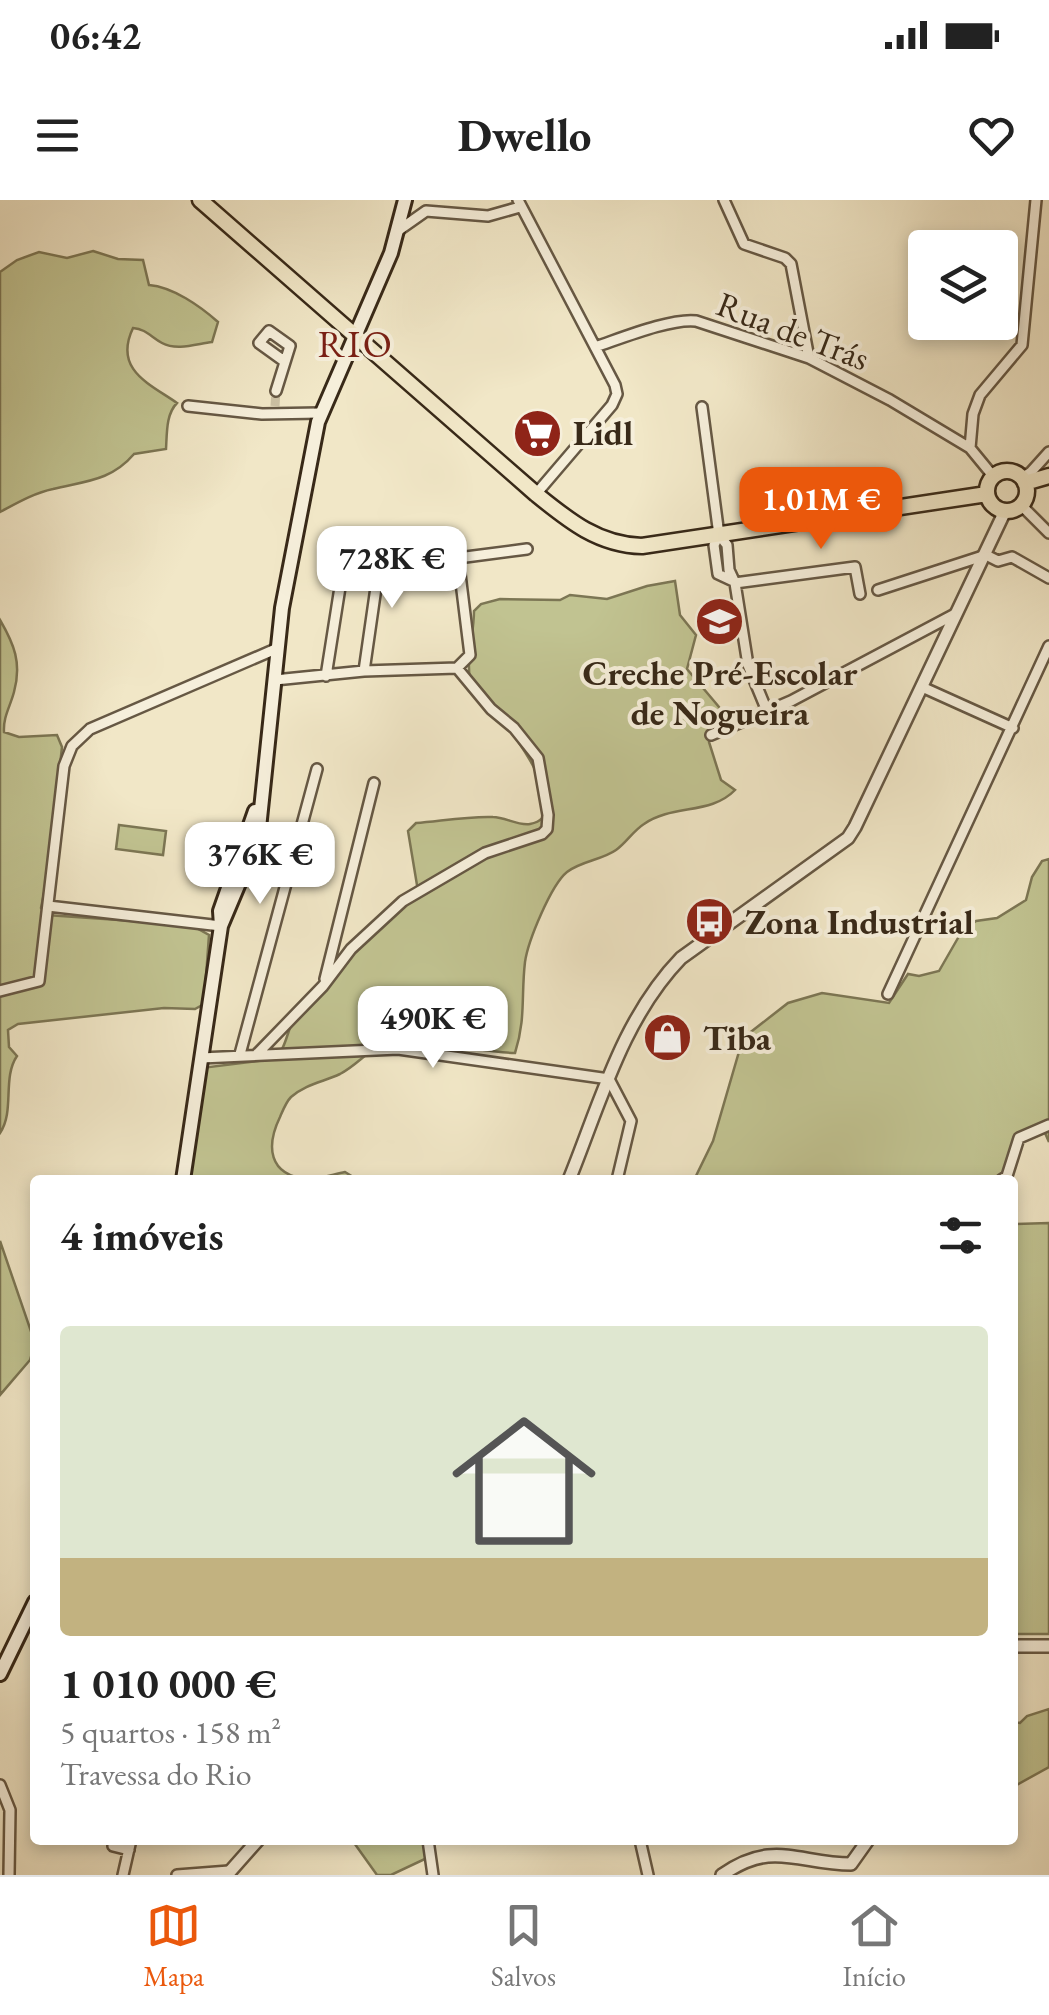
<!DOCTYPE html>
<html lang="pt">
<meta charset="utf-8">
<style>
:root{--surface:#fff;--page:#f6f6f6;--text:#222;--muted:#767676;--line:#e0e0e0;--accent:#ea580c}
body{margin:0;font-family:"EB Garamond",serif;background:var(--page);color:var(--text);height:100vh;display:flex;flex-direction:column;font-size:38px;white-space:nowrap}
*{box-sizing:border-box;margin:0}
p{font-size:32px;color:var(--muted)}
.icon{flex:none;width:55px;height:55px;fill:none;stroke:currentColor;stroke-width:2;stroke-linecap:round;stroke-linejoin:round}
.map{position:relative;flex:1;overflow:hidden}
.sheet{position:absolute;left:30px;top:975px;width:988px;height:670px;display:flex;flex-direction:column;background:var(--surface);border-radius:10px;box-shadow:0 5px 15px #0003}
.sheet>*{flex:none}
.controls{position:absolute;left:908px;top:30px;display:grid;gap:20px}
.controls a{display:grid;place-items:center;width:110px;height:110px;border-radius:10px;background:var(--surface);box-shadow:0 5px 15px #0003;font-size:50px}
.price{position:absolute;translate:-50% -85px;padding:0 22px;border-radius:20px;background:#fff;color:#222;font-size:32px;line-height:65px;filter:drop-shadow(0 2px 5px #0008)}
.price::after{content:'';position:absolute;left:50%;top:60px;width:30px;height:22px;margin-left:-15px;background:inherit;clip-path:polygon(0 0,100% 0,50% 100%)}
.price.selected{background:var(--accent);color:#fff}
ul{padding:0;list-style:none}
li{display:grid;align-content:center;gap:20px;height:530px;padding:0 30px}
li+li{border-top:2px solid var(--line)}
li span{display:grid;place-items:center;height:310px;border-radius:10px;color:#555}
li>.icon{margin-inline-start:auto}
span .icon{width:180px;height:180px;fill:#fffc;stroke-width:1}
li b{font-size:42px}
h2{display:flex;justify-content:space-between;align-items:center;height:120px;padding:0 30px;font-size:42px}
.status{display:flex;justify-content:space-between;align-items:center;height:70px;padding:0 50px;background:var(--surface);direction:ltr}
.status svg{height:28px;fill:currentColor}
header{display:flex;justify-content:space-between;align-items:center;height:130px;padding:0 30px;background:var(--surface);font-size:45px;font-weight:700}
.dock{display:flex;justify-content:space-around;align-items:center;height:140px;border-top:2px solid var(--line);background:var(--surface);font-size:28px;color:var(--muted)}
.dock a{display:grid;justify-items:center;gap:5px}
.dock .selected{color:var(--accent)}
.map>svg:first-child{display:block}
</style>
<div class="status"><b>06:42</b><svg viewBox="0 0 49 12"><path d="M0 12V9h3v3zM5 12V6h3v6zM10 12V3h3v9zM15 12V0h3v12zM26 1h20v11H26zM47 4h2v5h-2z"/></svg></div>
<header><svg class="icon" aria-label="menu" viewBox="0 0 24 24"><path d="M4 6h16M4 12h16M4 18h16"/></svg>Dwello<svg class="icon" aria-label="heart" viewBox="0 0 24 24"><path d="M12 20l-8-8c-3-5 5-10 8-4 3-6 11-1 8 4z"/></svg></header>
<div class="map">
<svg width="1049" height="1675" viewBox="0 0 1049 1675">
<rect width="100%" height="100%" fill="#f1e7c7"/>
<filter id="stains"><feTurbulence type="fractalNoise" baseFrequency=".002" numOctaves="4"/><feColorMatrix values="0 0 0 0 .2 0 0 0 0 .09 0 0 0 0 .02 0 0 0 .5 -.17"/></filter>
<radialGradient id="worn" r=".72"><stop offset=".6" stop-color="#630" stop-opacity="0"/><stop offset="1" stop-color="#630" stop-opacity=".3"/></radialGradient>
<path fill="#c1c391" stroke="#7c7654" stroke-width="2.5" d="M93,51L118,59L143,60L149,85C173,87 200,106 218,122L212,142C196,144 177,151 162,143C151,137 146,129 133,128C113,170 150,184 177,203C166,214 167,233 166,249L134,254C111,281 85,281 53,289C34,293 17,303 0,312V72L17,60L39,52L67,58Z
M675,381L680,415L696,435L687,469L719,507L720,520L709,530V542L721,580L735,590C711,615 673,604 644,624C633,631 626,643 616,650C602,660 581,661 567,672C551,685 528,741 525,762C521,795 526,819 515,853C480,853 408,831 377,847C364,855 354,867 340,874C323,882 306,884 291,897C286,902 283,910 280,917C266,946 268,975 307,979C319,980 334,974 345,972L358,980H186L201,868L274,859C287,848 286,832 295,817C327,769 377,730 418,691L408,631L416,623C441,621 468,616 493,617C505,617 518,626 530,624C586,614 484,496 470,479C466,456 474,434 474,411L481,404L500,399L560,400L570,395L607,399L647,386Z
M0,420C14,444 22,463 14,492C10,507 3,517 4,532L19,537L57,535L62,547L48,674L41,708L47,715L191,725L209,735L204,804L195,809L164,808L18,824L8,830L9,847L17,856C2,878 15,911 0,933Z
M119,625L166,631L163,655L116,649Z
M1049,659V942L1045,933H1028L1013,943L1007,968L996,980H694L713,941L743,838L788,803L822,793L889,803L908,774L919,776L939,771L962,731L976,721L997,718L1026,700L1032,677L1042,661Z
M1049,1023V1434H1012V1024Z
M0,1041L35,1143L30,1160L0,1195Z
M1049,1509V1567L1013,1587V1522L1020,1523L1027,1516Z
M352,1640H422L427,1658L391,1675H377Z"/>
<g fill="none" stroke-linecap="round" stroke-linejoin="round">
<path stroke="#ccc1a4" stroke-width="9" stroke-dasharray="9 4.5" stroke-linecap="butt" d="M275,206L276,191"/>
<defs>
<path id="minor" d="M518,0L615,185L617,194L612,205L536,294
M724,0L744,44L785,58L791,64L809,158
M399,30L426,11L488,16L520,7
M595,147C622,138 671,118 696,121L809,158L890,200L970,248L993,276
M276,191L290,146L269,131L259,143L284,161
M188,206L262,214L320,213
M702,207L719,335L727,345L729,370L735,383L748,465L767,511
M970,248L973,214L980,195L1022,145L1036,0
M1022,278L1031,272L1049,252
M1021,305L1049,333
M719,335L714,345L718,374L733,381
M735,383L855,367L860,394
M878,390L986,355L998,361L1012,357L1049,378
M364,471L382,346
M326,476L347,343L415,347
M275,480L364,471L457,468L470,455L458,358L527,349
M922,487L1013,528
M711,535L791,501L955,414
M48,706L221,726
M325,779L374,583
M0,791L39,781L64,566L72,546L90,529L278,448
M888,794L1049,446
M240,854L317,569
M257,854L323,786L351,749L403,701L485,653L542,634L547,629L548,615L538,558L514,528L491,509L457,468
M201,858L398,849L609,879L631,921L617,980
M1001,980L1007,976L1019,938L1049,925
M0,1585L10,1610L9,1675
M428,1640L433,1675
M640,1640L648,1675
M113,1646L129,1650
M123,1675L131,1640
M177,1675L229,1671"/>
<path id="tertiary" d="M569,980C600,904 622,819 681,758L848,638L855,627L1005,311
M1012,1446H1049
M227,1675L258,1640
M722,1675C773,1639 799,1664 851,1664L868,1640"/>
<path id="secondary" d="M221,726L258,638L282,408L318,222L391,53L405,0
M183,980L221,726L220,711L255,611
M0,1474L35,1402"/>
<path id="primary" d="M200,0L536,294C568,320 598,345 642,346L987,294
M987 291a20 20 0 1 1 40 0a20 20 0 1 1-40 0Z
M1025,283L1049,276"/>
</defs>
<use href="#minor" stroke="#665844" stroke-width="14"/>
<use href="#tertiary" stroke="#665844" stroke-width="16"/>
<use href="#secondary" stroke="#382918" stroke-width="18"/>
<use href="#primary" stroke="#382918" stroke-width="19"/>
<use href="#minor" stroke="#f6efdb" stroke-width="9"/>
<use href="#tertiary" stroke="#f6efdb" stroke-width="11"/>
<use href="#secondary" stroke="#f6efdb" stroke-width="12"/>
<use href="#primary" stroke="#f1e7c7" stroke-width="14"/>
</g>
<defs>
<symbol id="supermarket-disc" viewBox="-11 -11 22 22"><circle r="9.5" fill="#8f2418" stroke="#f6efdb"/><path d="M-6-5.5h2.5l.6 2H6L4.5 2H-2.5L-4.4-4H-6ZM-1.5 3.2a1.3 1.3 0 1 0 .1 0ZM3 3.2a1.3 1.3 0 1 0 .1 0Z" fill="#fff"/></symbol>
<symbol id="school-disc" viewBox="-11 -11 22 22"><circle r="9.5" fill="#8f2418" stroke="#f6efdb"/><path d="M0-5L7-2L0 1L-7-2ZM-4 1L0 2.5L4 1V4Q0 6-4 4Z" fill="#fff"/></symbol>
<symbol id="bus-disc" viewBox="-11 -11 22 22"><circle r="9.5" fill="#8f2418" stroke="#f6efdb"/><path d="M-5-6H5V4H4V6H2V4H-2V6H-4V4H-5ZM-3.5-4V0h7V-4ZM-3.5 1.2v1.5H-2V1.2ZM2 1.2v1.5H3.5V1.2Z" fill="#fff"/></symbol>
<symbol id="shop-disc" viewBox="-11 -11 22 22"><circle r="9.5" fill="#8f2418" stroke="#f6efdb"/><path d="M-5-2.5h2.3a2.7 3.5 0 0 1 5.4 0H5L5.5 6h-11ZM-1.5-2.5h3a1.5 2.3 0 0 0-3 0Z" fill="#fff"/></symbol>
</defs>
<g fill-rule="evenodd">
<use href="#supermarket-disc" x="510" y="206" width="55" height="55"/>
<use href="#school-disc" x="692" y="394" width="55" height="55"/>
<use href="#bus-disc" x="682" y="694" width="55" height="55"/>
<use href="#shop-disc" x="640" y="810" width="55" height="55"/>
</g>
<g text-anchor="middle" stroke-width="8" stroke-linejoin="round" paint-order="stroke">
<g font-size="35" fill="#382918" stroke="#f6efdb">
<text transform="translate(793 131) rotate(21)" y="12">Rua de Trás</text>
</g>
<g font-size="35" font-weight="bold" fill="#382918" stroke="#f6efdb" text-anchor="start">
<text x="573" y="245">Lidl</text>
<text x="720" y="485" text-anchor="middle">Creche Pré-Escolar<tspan x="720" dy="40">de Nogueira</tspan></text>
<text x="745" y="734">Zona Industrial</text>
<text x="703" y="850">Tiba</text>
</g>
<g font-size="38" letter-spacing="2.5" fill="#7a1f14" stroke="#f6efdb">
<text x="356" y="157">RIO</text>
</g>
</g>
<rect width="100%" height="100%" filter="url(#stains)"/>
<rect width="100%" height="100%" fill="url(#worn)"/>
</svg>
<div class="controls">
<a><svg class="icon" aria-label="layers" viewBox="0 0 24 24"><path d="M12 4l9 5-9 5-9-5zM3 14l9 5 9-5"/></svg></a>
</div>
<b class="price selected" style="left:821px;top:352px">1.01M €</b>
<b class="price" style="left:392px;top:411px">728K €</b>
<b class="price" style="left:260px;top:707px">376K €</b>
<b class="price" style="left:433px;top:871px">490K €</b>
<section class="sheet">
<h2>4 imóveis<svg class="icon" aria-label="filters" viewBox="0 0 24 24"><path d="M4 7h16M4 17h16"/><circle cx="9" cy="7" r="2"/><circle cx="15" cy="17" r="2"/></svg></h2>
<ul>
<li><span style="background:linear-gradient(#dfe7d0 75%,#c2b280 0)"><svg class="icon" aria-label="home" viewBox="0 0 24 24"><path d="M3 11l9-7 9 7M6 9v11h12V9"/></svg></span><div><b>1 010 000 €</b><p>5 quartos · 158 m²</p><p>Travessa do Rio</p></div></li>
</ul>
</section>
</div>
<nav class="dock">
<a class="selected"><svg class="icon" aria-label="map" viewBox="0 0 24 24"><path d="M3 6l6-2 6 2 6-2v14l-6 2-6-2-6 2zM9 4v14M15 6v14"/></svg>Mapa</a>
<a><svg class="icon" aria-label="saved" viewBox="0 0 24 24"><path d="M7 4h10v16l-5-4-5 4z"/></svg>Salvos</a>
<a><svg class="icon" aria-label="home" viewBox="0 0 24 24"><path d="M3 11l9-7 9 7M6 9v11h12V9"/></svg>Início</a>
</nav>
